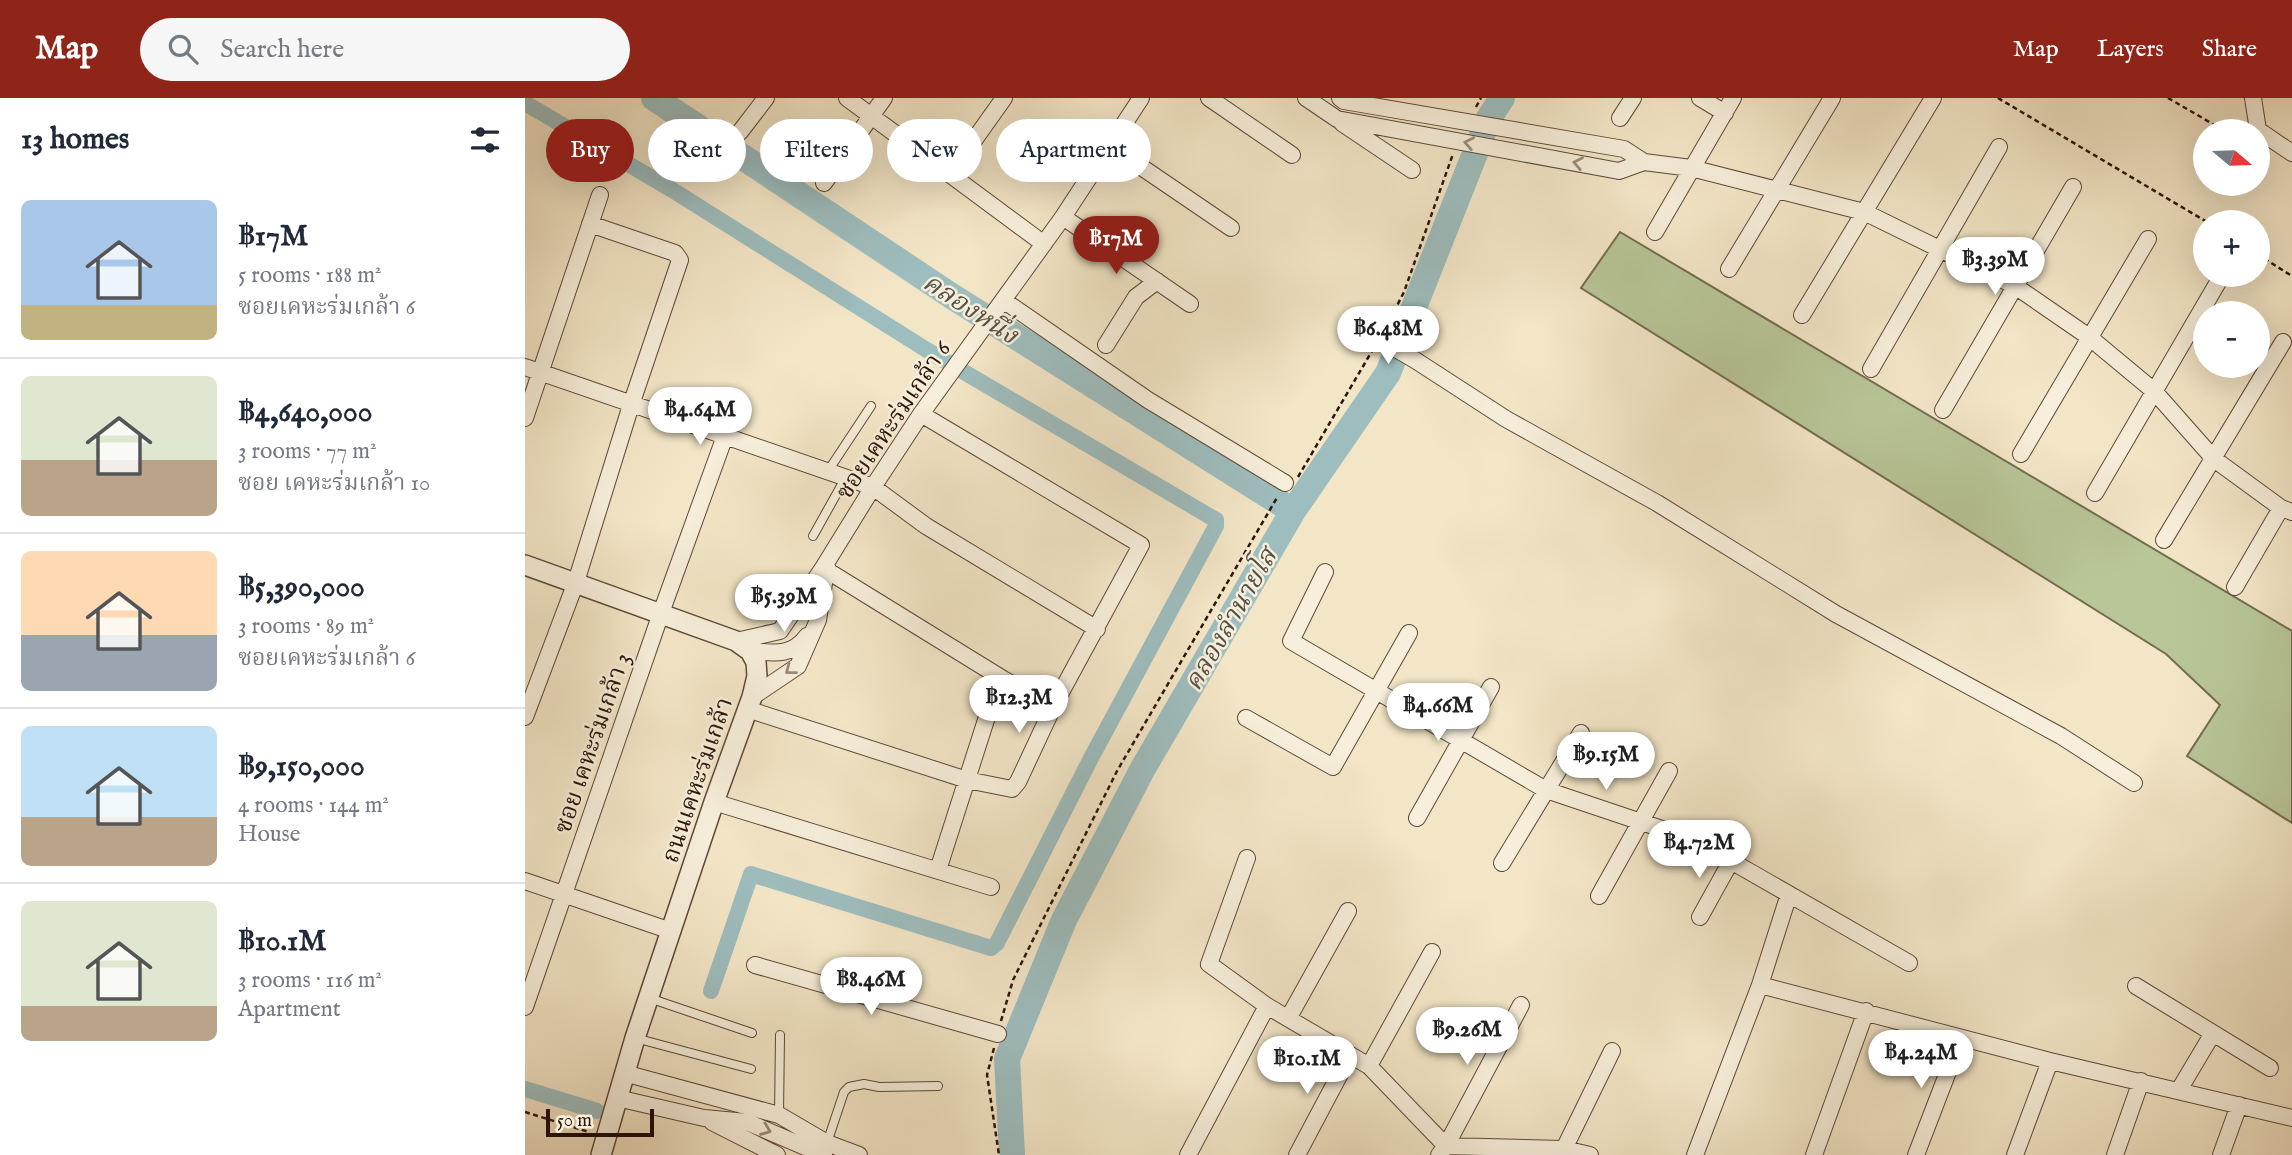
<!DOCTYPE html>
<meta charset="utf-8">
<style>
:root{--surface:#fff;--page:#f6f6f7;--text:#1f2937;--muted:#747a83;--line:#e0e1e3;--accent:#8f2418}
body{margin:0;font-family:"IM FELL English","Noto Serif Thai",serif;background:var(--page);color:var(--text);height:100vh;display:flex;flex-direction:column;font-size:26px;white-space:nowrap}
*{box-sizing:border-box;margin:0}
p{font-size:23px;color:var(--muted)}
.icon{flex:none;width:38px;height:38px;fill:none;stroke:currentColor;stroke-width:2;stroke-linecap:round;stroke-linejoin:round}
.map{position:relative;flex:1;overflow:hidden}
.details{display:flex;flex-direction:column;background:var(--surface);width:525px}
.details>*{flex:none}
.hud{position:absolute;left:21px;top:21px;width:665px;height:63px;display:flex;gap:14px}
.needle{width:46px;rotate:109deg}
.tools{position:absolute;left:1668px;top:21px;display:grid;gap:14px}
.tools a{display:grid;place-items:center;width:77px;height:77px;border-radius:50%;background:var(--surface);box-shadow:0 7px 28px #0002;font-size:35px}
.scale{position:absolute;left:21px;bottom:18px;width:108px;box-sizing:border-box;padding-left:7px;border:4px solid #2c1408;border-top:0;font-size:19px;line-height:24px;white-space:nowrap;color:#2c1408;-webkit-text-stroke:5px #f7efdb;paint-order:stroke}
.price{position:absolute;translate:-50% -60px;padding:0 16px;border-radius:24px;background:#fff;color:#222;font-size:23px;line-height:46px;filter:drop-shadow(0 2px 4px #0008)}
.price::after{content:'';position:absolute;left:50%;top:42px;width:21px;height:16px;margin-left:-10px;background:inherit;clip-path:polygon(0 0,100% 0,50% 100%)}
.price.on{background:var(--accent);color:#fff}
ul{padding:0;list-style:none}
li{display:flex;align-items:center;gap:21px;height:175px;padding:0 21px}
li+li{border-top:2px solid var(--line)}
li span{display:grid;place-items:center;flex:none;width:196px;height:140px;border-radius:10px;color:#555}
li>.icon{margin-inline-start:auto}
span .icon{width:84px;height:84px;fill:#fffc;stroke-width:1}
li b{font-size:30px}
h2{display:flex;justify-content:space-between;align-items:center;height:84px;padding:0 21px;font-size:30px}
.chip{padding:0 24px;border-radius:32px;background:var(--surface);box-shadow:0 7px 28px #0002;font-size:24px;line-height:63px}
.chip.on{background:var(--accent);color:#fff}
header{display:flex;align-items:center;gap:42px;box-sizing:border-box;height:98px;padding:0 35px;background:var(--accent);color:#fff}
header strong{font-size:33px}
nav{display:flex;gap:38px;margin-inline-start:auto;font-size:24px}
.search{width:490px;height:63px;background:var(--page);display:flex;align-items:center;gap:18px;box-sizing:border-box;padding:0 24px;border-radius:38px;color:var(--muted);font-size:26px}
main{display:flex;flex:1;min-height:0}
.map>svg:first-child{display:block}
</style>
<header>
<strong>Map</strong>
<div class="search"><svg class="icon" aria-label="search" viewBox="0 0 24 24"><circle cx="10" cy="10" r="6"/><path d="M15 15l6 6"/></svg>Search here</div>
<nav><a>Map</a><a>Layers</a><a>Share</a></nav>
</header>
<main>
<section class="details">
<h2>13 homes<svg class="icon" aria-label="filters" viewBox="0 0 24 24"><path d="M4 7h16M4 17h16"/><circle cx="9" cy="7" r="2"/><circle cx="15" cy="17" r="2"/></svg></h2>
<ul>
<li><span style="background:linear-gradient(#a9c7e8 75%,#c2b280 0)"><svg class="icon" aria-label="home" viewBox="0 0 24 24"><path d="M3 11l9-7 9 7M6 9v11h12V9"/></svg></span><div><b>฿17M</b><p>5 rooms · 188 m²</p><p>ซอยเคหะร่มเกล้า 6</p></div></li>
<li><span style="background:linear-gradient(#dfe7d0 60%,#b9a48a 0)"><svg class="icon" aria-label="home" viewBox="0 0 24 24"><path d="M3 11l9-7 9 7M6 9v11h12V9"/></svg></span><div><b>฿4,640,000</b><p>3 rooms · 77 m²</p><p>ซอย เคหะร่มเกล้า 10</p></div></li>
<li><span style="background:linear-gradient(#ffd9b3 60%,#9aa5b1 0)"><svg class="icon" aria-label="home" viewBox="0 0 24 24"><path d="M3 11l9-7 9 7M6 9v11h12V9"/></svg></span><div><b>฿5,390,000</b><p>3 rooms · 89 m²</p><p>ซอยเคหะร่มเกล้า 6</p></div></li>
<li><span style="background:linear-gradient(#bfe0f5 65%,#b9a48a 0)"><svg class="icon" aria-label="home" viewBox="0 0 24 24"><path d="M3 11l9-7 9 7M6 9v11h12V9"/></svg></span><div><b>฿9,150,000</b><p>4 rooms · 144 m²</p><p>House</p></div></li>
<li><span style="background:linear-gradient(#dfe7d0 75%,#b9a48a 0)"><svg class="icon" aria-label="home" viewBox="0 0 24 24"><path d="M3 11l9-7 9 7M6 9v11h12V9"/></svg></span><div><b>฿10.1M</b><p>3 rooms · 116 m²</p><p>Apartment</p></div></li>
</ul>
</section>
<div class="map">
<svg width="1767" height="1057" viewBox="0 0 1767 1057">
<rect width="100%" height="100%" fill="#f3e6c7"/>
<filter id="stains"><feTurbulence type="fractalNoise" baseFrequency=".00286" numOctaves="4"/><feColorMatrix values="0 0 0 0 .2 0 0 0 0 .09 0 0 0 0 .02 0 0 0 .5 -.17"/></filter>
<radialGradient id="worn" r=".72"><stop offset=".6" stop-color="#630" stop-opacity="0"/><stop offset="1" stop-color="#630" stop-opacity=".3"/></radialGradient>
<path fill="#b8c698" stroke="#726d50" stroke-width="2" d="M1095,134L1767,533V725L1662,658L1695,607L1641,556L1056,190Z"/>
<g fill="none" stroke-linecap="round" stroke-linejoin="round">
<path stroke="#9ebdbe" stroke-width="16" d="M0,5L149,93L405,254L691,422V428L566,660L472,845L466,850L226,776L186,893
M0,991L72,1013"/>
<path stroke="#9ebdbe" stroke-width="26" d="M129,0L425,197L768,413
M487,1057L482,961L539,822L617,672L768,413L863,275L964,20L977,0"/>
<defs>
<path id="service" d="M303,373L346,308
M288,438L321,379
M124,900L227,935
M110,940L226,971
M254,1017L255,937
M302,1045L319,994L324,989L339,986L354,989L413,988"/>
<path id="minor" d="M322,0L519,146
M684,0L767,57
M781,0L812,21L1094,73L1119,64L1166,70L1339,114L1490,188L1564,239L1629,293L1689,361L1756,410L1767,414
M815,0L819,3L1099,51L1119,64
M1175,0L1200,15
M1728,0L1733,32L1767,55
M1095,20L1108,0
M817,25L887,72
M215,34L241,0
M584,47L706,130
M425,76L479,0
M299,85L359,0
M538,119L665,206
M1130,134L1208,0
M1204,171L1307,0
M478,202L623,302L760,385
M1277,217L1408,0
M854,241L890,262L981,321L1132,405L1311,516L1536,638L1609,685
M581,247L611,199L632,183
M0,269L348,389L401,428L572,531
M1346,271L1474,49
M1418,312L1548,89
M0,320L75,97
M1496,356L1623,141
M1570,395L1696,179
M1639,442L1758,244
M298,470L478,581L528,609L616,447L396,316
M800,474L766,543L1021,692L1146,734L1206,763L1384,865
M1710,489L1756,410
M211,543L255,533L298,470L348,389L396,316L538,119L616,0
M225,553C248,555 267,559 282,538
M227,599L273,568L293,522L302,467
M222,611L442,682L487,691L493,684L528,609
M0,619L51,484L106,307L155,162L150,155L65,126
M721,620L808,669L884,535
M189,704L466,789
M892,720L966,589
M722,760L684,866L742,908L844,968L921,1048L996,907
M977,765L1056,635
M413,772L468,600L478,581
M0,783L146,833
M1074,798L1144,673
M1175,819L1206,763
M230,867L473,936
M1235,887L1264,796
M1611,888L1745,970
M0,909L136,515L200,338
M764,919L823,813
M844,968L907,854
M99,975L254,1017L302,1045L334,1057
M1654,992L1688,935
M92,1000L179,1020L222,1024L299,1057
M187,1024L252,1057
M1039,1051L1087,953
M663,1057L742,908
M772,1057L825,957
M914,1057L921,1048L1039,1051L1065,1057
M1170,1057L1235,887L1525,963L1767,1020
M1289,1057L1341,913
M1391,1057L1436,940
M1490,1057L1525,963
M1590,1057L1616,983
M1696,1057L1714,1007"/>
<path id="tertiary" d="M0,467L211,543L225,553L231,564L232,578L227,599L189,704L110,940L76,1057"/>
</defs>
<use href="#service" stroke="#5e4838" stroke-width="10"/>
<use href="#minor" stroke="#5e4838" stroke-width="18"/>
<use href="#tertiary" stroke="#5e4838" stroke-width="22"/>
<path stroke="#2c1408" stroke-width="2.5" stroke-dasharray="5 3.5" stroke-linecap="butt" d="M1473,0L1682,124
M1643,0L1700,33
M951,9L956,0
M1732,53L1745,60
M1732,156L1767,178
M861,229L879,194L928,56
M773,379L847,253
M476,923L488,882L592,673L753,398
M469,950L462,977L474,1057
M0,1014L64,1034"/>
<use href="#service" stroke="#f7efdb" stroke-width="8"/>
<use href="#minor" stroke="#f7efdb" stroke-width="16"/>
<use href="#tertiary" stroke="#f7efdb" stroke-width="19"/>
</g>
<defs><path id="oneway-chevron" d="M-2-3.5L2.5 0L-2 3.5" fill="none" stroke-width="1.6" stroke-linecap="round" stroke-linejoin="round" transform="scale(1.75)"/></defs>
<g stroke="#9c8c7c">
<use href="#oneway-chevron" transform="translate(944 45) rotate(-169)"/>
<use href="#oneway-chevron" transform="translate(1053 65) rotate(-169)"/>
<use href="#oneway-chevron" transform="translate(265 572) rotate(142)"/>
<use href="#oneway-chevron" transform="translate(241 1032) rotate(21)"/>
</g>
<g text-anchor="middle" stroke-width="5" stroke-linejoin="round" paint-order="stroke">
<g font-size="24" fill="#2c1408" stroke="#f7efdb">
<text transform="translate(368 322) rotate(-56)" y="8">ซอยเคหะร่มเกล้า 6</text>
<text transform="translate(67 645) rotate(-71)" y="8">ซอย เคหะร่มเกล้า 3</text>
<text transform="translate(172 682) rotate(-71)" y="8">ถนนเคหะร่มเกล้า</text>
</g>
<g font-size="26" font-style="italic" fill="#544f48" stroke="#f7efdb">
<text transform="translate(446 210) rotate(33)" y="9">คลองหนึ่ง</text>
<text transform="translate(705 521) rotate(-60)" y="9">คลองลำนายโส</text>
</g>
</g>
<rect width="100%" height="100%" filter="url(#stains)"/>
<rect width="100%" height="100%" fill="url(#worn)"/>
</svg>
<div class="tools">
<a><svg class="needle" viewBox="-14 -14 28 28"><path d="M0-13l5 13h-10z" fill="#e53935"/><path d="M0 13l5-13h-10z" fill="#747a83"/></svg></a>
<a>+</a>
<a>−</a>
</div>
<div class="scale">50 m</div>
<b class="price on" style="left:591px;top:178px">฿17M</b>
<b class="price" style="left:1470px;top:199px">฿3.39M</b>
<b class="price" style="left:863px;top:268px">฿6.48M</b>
<b class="price" style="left:175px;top:349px">฿4.64M</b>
<b class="price" style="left:259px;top:536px">฿5.39M</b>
<b class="price" style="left:494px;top:637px">฿12.3M</b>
<b class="price" style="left:913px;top:645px">฿4.66M</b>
<b class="price" style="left:1081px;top:694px">฿9.15M</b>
<b class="price" style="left:1174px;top:782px">฿4.72M</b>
<b class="price" style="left:346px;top:919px">฿8.46M</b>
<b class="price" style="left:942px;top:969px">฿9.26M</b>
<b class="price" style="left:1396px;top:992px">฿4.24M</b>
<b class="price" style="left:782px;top:998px">฿10.1M</b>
<div class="hud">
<a class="chip on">Buy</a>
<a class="chip">Rent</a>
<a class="chip">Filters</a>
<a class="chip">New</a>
<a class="chip">Apartment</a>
</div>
</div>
</main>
